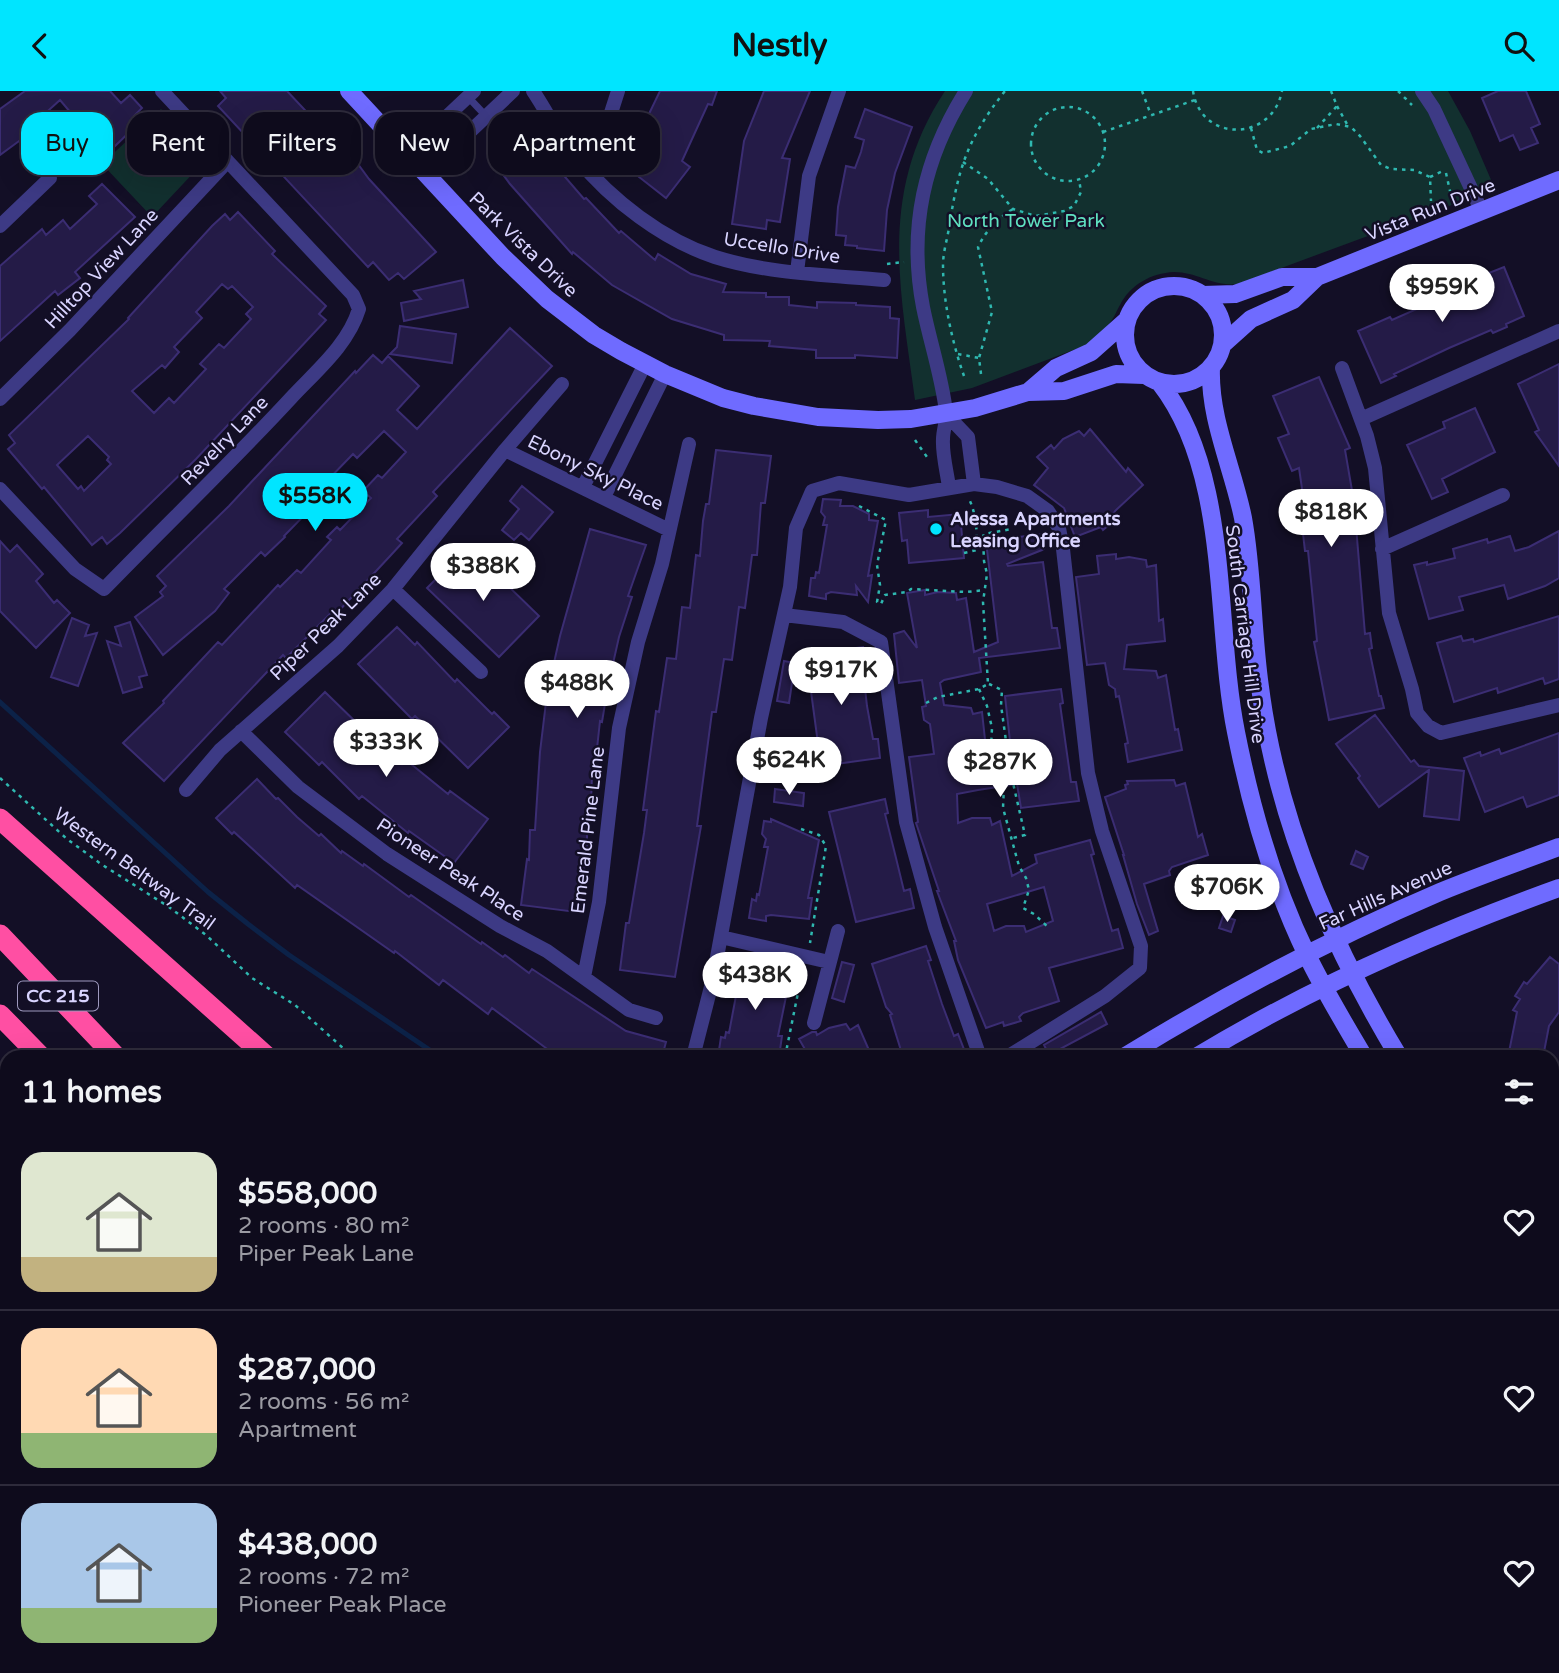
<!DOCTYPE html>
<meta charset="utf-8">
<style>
:root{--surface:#0e0b1c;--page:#171425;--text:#f1f3f6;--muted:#9b9ba3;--line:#2e2b3b;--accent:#00e5ff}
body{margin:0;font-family:"Varela Round",sans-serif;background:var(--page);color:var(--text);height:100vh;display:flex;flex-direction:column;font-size:26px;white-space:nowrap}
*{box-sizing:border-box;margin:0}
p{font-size:23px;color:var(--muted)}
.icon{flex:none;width:38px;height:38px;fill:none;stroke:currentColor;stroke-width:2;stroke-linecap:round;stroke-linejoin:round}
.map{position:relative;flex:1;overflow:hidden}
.panel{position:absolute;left:0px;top:959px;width:1559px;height:623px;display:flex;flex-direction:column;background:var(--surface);border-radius:21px 21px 0 0;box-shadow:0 7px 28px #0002,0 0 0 2px var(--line)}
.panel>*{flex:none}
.hud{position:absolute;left:21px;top:21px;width:700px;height:63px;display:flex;gap:14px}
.price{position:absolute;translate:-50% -60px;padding:0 16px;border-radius:24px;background:#fff;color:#222;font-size:23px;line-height:46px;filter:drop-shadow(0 2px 4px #0008)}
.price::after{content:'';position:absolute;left:50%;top:42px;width:21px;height:16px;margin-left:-10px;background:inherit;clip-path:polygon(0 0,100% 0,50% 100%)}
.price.on{background:var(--accent);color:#111}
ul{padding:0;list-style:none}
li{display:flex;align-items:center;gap:21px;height:175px;padding:0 21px}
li+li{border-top:2px solid var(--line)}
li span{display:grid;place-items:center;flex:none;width:196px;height:140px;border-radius:21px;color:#555}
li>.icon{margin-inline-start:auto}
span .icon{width:84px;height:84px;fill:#fffc;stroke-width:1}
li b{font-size:30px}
h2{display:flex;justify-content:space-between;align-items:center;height:84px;padding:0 21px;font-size:30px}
.tag{padding:0 24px;border-radius:21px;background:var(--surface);box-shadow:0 7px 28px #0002,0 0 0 2px var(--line);font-size:24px;line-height:63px}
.tag.on{background:var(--accent);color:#111}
header{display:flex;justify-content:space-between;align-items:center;height:91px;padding:0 21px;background:var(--accent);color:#111;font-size:32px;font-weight:700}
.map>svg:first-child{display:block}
</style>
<header><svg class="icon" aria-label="back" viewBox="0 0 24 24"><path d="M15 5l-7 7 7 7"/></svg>Nestly<svg class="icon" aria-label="search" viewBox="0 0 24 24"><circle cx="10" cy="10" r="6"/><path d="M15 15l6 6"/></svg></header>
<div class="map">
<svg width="1559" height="1582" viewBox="0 0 1559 1582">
<rect width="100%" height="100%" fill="#130f26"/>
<path fill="#12302f" d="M945,0H1448L1470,40L1495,98L1238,193C1213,196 1198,181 1174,181C1151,182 1130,194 1120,214C1116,221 1114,227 1109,233C1102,243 1094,249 1084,255L972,297L915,309C900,197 878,101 945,0Z
M161,18L199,61L201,68L198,77L152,126L102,73Z"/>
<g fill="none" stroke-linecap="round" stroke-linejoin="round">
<path stroke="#0c2248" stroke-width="5" d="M0,611L208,801L248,833L289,864L440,966
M993,1575L998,1582"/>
</g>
<path fill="#241b47" stroke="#3b2d73" stroke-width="2" fill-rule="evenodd" d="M25,0H110L121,12L130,4L142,17L134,25L140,31L114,56L89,29L82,35L60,9L40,27L50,40L36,49L30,42L0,64V18Z
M220,0H287L317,32L312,36L344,71L352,65L369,88L436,161L404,188L398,182L389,189L373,171L368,176L218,15L226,7Z
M660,0H717L712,14L708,13L682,70L690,76L666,107L625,75L657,43L652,41L657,31L647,27Z
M764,0H810L782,67L790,68L780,131L767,129L766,138L732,133L744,50Z
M1498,0H1526L1540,33L1531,37L1538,52L1520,59L1513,44L1500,50L1482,7Z
M865,18L912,36L895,82L887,119L884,160L857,157V155L845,154L846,145L836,144L838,116L846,75L855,77L861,61L864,49L855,46Z
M530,40L548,64L547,65L584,108L586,107L619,142L621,140L655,169L658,163L691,183L726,193L723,201L766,202V206H789V214L817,217V211L856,212V214L890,216V227L899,228L897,267L855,264V267H816V259L769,255L770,250L724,249V244L672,228L612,194L573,161L572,163L510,93L488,63L515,42L519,49Z
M102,93L135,126L75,181L80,187L58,204L55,200L0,250V175L42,138L46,144L63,129L70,138L97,113L89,105Z
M238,121L275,160L272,163L326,215L319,223L326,229L196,368L120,442L107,453L102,446L92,454L44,396L42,398L8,358L15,352L9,344L129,228L128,227L212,135L225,123L230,129ZM222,193L228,198L232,195L253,216L246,223L251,228L224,257L219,253L200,273L206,278L174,312L169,307L154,322L132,300L162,274L165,277L179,261L174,256L202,227L196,221ZM88,345L109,366L107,369L111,373L84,400L81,395L78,398L57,374Z
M1504,176L1524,225L1506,233L1507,236L1493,242L1491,239L1449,257L1394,283L1396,285L1381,292L1358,240L1390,226L1392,229L1473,193L1471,189Z
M463,189L468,216L404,230L401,212L421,208L414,200Z
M400,235L456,243L452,272L390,263L397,256Z
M510,237L552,275L433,401L437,405L397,448L402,452L391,464L336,523L333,520L286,567L283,564L164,690L123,652L164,612L163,610L218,551L222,554L278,494L280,496L297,479L301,482L331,449L327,446L337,436L340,439L371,407L363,400L378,384L382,387L406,361L384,340L357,367L353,363L321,396L326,402L284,445L285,446L265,465L261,461L224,498L229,502L215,520L163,564L135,526L163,505L160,501L166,495L157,485L229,415L355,280L356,282L373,264L382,272L388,265L419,295L397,319L417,338Z
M1559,273V375L1535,341L1539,339L1518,293Z
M1319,286L1350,357L1345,359L1354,411L1365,543L1370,542L1372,557L1369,558L1379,605H1381L1384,617L1329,629L1314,551L1317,550L1308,460H1305L1301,425H1306L1299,377L1292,380L1278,347L1289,343L1273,305Z
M1475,317L1495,361L1442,388L1448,401L1432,408L1407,354L1445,337L1443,331Z
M1090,338L1126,381L1128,377L1143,394L1115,420L1113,424L1116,428L1103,439L1101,436L1075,446L1064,417L1034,394L1048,377L1037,366L1051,354L1054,358L1063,348L1079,340L1084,345Z
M716,359L771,365L765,412H761L757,464H752L745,517L739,516L732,569L724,568L716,621H712L697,735H701L675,886L620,879L626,832H629L644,742L647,719H643L656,620L659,621L667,567L676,568L682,516L690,517L696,464L700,465L703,430L706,413H709Z
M522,395L553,421L529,449L521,442L514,449L502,439L519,418L510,410Z
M823,408L841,409L840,415H853L869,423V429L878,430L868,485L872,484L868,511L856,495L857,504L831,501L826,503V508L809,505L811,487H815L816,481L819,482L827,434H823L825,426L821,421Z
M928,419V426L960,423L964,467L909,472L907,449L902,450L899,422Z
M590,438L646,454L628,505L632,506L619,546L612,577H611L602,631L600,630L594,685L592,684L590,738H587V763L576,821L521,814L527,768L529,769L530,739H535L540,661L547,603L560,545Z
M1559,440V487L1545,495L1508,508L1504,494L1459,506L1463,519L1429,528L1414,474L1427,471V474L1455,467L1453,458L1487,448L1488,452L1510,445L1515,460L1529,456Z
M1043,443L1045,457L1042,459L1007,473L1008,475L1043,471L1052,537H1057L1060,557L979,567L981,581L944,589L940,592L944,614L971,617L973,623L982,621L988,676L1012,668L1005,605L1061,598L1063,612L1060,613L1071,691H1076L1079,710L1021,717L1017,693L978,699L957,703L958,732L972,727H990L992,734L1000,730L1012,785L1037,772L1035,764L1090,749L1094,763L1091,764L1103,808L1112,840L1118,838L1123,857L1049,877L1059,910L1023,922L1019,926L1021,930L1004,935L1003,931L986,937L958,869L954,850H956L937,800H939L916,732L918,731L909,666L934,663L930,633L924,629L922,616L926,615L922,589L899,592L894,543L904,540L917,557L907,502L925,499V504L938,501L956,502L957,509L966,507L974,561L998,551L986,450ZM1044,796L1053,830L1026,841L1024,835H1006L994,840L987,813Z
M0,450L10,461L17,454L43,483L36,490L54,512L57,509L70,522L36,557L0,520Z
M467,457L503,495L505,492L539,525L499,566L427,497Z
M1116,463V468L1129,466L1146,469L1147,476L1156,474L1159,530L1163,528L1165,550L1127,554L1124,578L1156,580L1158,587L1166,584L1175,639L1178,638L1182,659L1128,671L1125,653L1128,652L1119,605L1116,606L1115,598L1109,594L1105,572L1087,574L1076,486L1099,483L1097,465Z
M1559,525V588L1545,593L1543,587L1498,602L1497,597L1454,611L1437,552L1461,545L1463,550L1473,548L1474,551Z
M72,527L89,534L85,545L97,542L78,595L51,586Z
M130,531L147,584L139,586L142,596L123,602L107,550L121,555L115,536Z
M397,536L415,554L417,551L455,591L457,588L492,623L494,621L509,636L468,677L415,625L412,628L358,573Z
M863,556L865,570H862L867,615L873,648H878L880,667L821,675L806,563Z
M784,570L795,572L789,612L777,610Z
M325,601L363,638L365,636L402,673L406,669L448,703L450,700L488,728L454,772L409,740L408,742L362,705L359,708L322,671L319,674L285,641Z
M1375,624L1411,671L1414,669L1419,675L1464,680L1459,729L1424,725L1429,679L1379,716L1358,687L1360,685L1336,653Z
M1559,642V704L1527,716L1523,706L1485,721L1464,667L1480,661L1481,665L1499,658L1501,663Z
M257,688L276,708L278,707L297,726L319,745L321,743L341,762L342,760L363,775L364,773L409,806L411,804L481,853L482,851L503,866L505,864L529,882L532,878L626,940L666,951L662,966H558L492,917L488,923L443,889L439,894L395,860L394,862L297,794L295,797L234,741L232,743L216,727Z
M1174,689L1176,695L1185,692L1198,746L1202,743L1208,764L1172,776L1169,780L1170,784L1144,793L1158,840L1149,844L1137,813L1123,764H1124L1105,706L1126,698L1125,694L1128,693L1127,690Z
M775,698L804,702L803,715L774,711Z
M885,708L888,722L885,723L896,767L904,800L910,798L914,817L856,831L829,721Z
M771,728L819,749L808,807H812L809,828L771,824L766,825V830L749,827L752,808L756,810L757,803L759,804L768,756H764L766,748L762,743L764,730L771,731Z
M1356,760L1368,766L1363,778L1351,773Z
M1223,825L1235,829L1231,841L1219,837Z
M926,855L931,869L928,870L942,913L954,945L958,943L965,961L950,966H903L890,924L892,923L886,916L872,873Z
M1550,866L1559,873V921L1549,935L1543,966H1508L1517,921L1513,919L1520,908L1515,905L1524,891L1527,893Z
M733,868L751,870L750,875L764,876L780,883L779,890L789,891L778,945H782L779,966L740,962L736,963L735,966H718L721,946L725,947L726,941L729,942L738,894H734L735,886L732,881Z
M842,871L854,874L844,911L832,907Z
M1101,921L1107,933L1049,964L1044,954Z
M846,933L850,939L858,934L872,966H813L809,960H806L799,948L812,941H816L817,944L829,937Z"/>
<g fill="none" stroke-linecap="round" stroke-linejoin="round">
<path stroke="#2fb8b0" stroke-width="2.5" stroke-dasharray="3.5 5" stroke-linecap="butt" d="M1142,0L1151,24
M1193,0C1201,52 1272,51 1282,0
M1398,0L1412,14
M1337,15L1348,35
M1031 53a37 37 0 1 1 74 0a37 37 0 1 1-74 0Z
M1251,37L1257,59L1263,62L1290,55L1311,38L1336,33L1351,36L1360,45L1381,74L1391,78L1414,79L1430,86L1431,110
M1317,37L1337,15L1331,0
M1103,41L1195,9
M963,71L988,88L1013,118L1036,125L1064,120L1074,115L1081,101L1079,88
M1446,82L1450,100
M1430,86L1445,79
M887,173L904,171
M958,263L979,267
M981,283L979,267L992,221L978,156C986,140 996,128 1013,118
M964,285C952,251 943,210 943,174C943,162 947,149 949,137C958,78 967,48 1005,0
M915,349L927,366
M859,415L886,429L877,474L880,494L877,511L881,513L885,504L907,501L911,498L966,501L985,499
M964,462L977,459C977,445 977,426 970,410
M989,593L1002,599L1001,614L1010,679L1025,744L1013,747
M979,598L987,615L992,637L991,658L1004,695L1003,717L1019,775L1026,787L1029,799L1023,817L1034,823L1049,837
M926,612L938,606L979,598L988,593L983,511L987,483L984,470L983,446L984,443L1012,438
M0,687L67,748L101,773L169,816L206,844L252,887L295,914L353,966
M801,738L819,744L826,755L810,852
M785,966L802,882
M1552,1015L1559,1010
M957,1575L962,1582"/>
<path stroke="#3d3a85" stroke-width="7" d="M468,6L486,25"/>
<path stroke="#3d3a85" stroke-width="14" d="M533,0C548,22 559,47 577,67C611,109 663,149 715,166C769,183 829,184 884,189
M1422,0L1434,18L1482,121
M407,63L474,0
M576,67L610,25L618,0
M425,83L513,0
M0,135L50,87
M797,181L809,85L839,0
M1342,277L1367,345L1375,377L1389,522L1412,598L1417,622L1428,635L1441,642L1559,614
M0,308L70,239L227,71
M947,324L968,346L974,393
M1361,328L1559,240
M505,359L669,439
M583,396L645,273
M949,396C947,381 942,363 943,348C943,339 947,330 946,321C942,286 930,251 923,216C908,137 924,67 966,0
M0,398L75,478L104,498C166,434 231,372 291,307C316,280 348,254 359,218L353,204L162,0
M604,406L665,283
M1382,458L1503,404
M393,498L481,581
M784,524L843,531L881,551L906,731L935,836L980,966
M241,640L298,696L387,763L500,835L547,860L629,919L656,927
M186,699L220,659L338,555L393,498L505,359L562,293
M721,846L829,871
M584,886L599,811L619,637L638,551L662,473L689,353
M814,932L838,840
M693,966L713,888L761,627L790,496L796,437L812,400L839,392L909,404L974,393L997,396L1027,405L1048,420L1059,437L1063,458L1088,682L1102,740L1141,855L1140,877L1105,905L1007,966
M0,1288L7,1299
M201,1582L205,1575"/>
<path stroke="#6f6bff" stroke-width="18" d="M349,0L503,166L547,208L594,244L621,260L665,283L723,307L754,315L818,326L878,329L911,328L975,317L1028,301L1064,300L1116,283L1144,284
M1125 244a49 49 0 1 1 98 0a49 49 0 1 1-98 0Z
M1203,204L1235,203L1282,186H1317
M1222,254L1251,228L1293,209L1317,186L1559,89
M1211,277C1209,328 1233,377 1243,427C1253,482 1252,540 1260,596C1277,729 1330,852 1399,966
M1160,292C1231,383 1214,532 1236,641C1251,717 1273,794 1307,864C1324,899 1344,932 1364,966
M1028,301L1056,277L1091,261L1127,229
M1124,966C1225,904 1330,848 1440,801C1479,785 1519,771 1559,756
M1196,966C1310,897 1434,842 1559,797
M1552,1177L1559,1187
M1552,1229L1559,1238
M394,1582L402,1575
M447,1582L455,1575"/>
<path stroke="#ff4fa3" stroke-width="21" d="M0,728L267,966
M0,844L116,966
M0,924L41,966
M0,1027L7,1035
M538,1575V1582
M625,1575L632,1582
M698,1575L705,1582
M826,1575L829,1582
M369,1582L372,1575"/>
</g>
<circle fill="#00e5ff" stroke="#130f26" stroke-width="2.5" cx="936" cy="438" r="7"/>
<g text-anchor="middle" stroke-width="5" stroke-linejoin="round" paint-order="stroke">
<rect fill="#130f26" stroke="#9e99be" stroke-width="2" x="18" y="890.5" width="80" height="29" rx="5"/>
<g font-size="18" font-weight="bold" fill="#d9d4ff">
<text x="58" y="911">CC 215</text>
</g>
<g font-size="19" fill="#d9d4ff" stroke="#130f26">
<text transform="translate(1430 118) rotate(-22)" y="7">Vista Run Drive</text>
<text transform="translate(524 153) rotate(44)" y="7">Park Vista Drive</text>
<text transform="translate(782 156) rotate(9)" y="7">Uccello Drive</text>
<text transform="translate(101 177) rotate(-47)" y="7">Hilltop View Lane</text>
<text transform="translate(224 349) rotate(-46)" y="7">Revelry Lane</text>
<text transform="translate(596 381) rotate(26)" y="7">Ebony Sky Place</text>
<text transform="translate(325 535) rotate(-44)" y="7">Piper Peak Lane</text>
<text transform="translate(1246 543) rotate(83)" y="7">South Carriage Hill Drive</text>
<text transform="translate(587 739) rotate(-83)" y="7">Emerald Pine Lane</text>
<text transform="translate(135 777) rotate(36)" y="7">Western Beltway Trail</text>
<text transform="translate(451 778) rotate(33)" y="7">Pioneer Peak Place</text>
<text transform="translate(1385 804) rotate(-24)" y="7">Far Hills Avenue</text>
</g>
<g font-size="19" fill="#5fe0c0" stroke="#130f26">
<text x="1026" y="136">North Tower Park</text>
</g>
<g font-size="19" font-weight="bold" fill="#d9d4ff" stroke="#130f26" text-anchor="start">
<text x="950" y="434">Alessa Apartments<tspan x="950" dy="22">Leasing Office</tspan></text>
</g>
</g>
</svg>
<b class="price" style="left:1442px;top:233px">$959K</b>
<b class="price on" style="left:315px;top:442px">$558K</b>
<b class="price" style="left:1331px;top:458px">$818K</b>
<b class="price" style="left:483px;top:512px">$388K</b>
<b class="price" style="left:841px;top:616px">$917K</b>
<b class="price" style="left:577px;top:629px">$488K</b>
<b class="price" style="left:386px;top:688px">$333K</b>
<b class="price" style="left:789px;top:706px">$624K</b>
<b class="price" style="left:1000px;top:708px">$287K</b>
<b class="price" style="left:1227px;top:833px">$706K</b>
<b class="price" style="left:755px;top:921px">$438K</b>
<div class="hud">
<a class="tag on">Buy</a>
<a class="tag">Rent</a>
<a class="tag">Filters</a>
<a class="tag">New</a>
<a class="tag">Apartment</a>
</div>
<section class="panel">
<h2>11 homes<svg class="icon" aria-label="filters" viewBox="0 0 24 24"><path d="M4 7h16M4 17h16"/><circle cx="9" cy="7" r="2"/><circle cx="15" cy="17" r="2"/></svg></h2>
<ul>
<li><span style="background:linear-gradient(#dfe7d0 75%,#c2b280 0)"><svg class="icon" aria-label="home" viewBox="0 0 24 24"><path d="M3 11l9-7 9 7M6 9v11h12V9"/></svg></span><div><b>$558,000</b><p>2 rooms · 80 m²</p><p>Piper Peak Lane</p></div><svg class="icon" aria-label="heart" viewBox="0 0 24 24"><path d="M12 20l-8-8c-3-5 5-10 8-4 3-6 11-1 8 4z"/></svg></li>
<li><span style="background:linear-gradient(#ffd9b3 75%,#8fb573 0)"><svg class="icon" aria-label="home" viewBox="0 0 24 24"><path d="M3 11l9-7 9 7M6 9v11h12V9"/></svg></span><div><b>$287,000</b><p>2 rooms · 56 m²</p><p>Apartment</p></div><svg class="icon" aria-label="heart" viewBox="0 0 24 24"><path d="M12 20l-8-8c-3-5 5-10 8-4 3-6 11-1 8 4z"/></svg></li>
<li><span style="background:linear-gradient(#a9c7e8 75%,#8fb573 0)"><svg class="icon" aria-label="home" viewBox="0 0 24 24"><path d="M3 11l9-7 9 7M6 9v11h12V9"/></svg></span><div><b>$438,000</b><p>2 rooms · 72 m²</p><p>Pioneer Peak Place</p></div><svg class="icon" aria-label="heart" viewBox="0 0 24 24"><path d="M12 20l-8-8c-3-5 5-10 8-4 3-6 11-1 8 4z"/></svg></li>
</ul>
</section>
</div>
